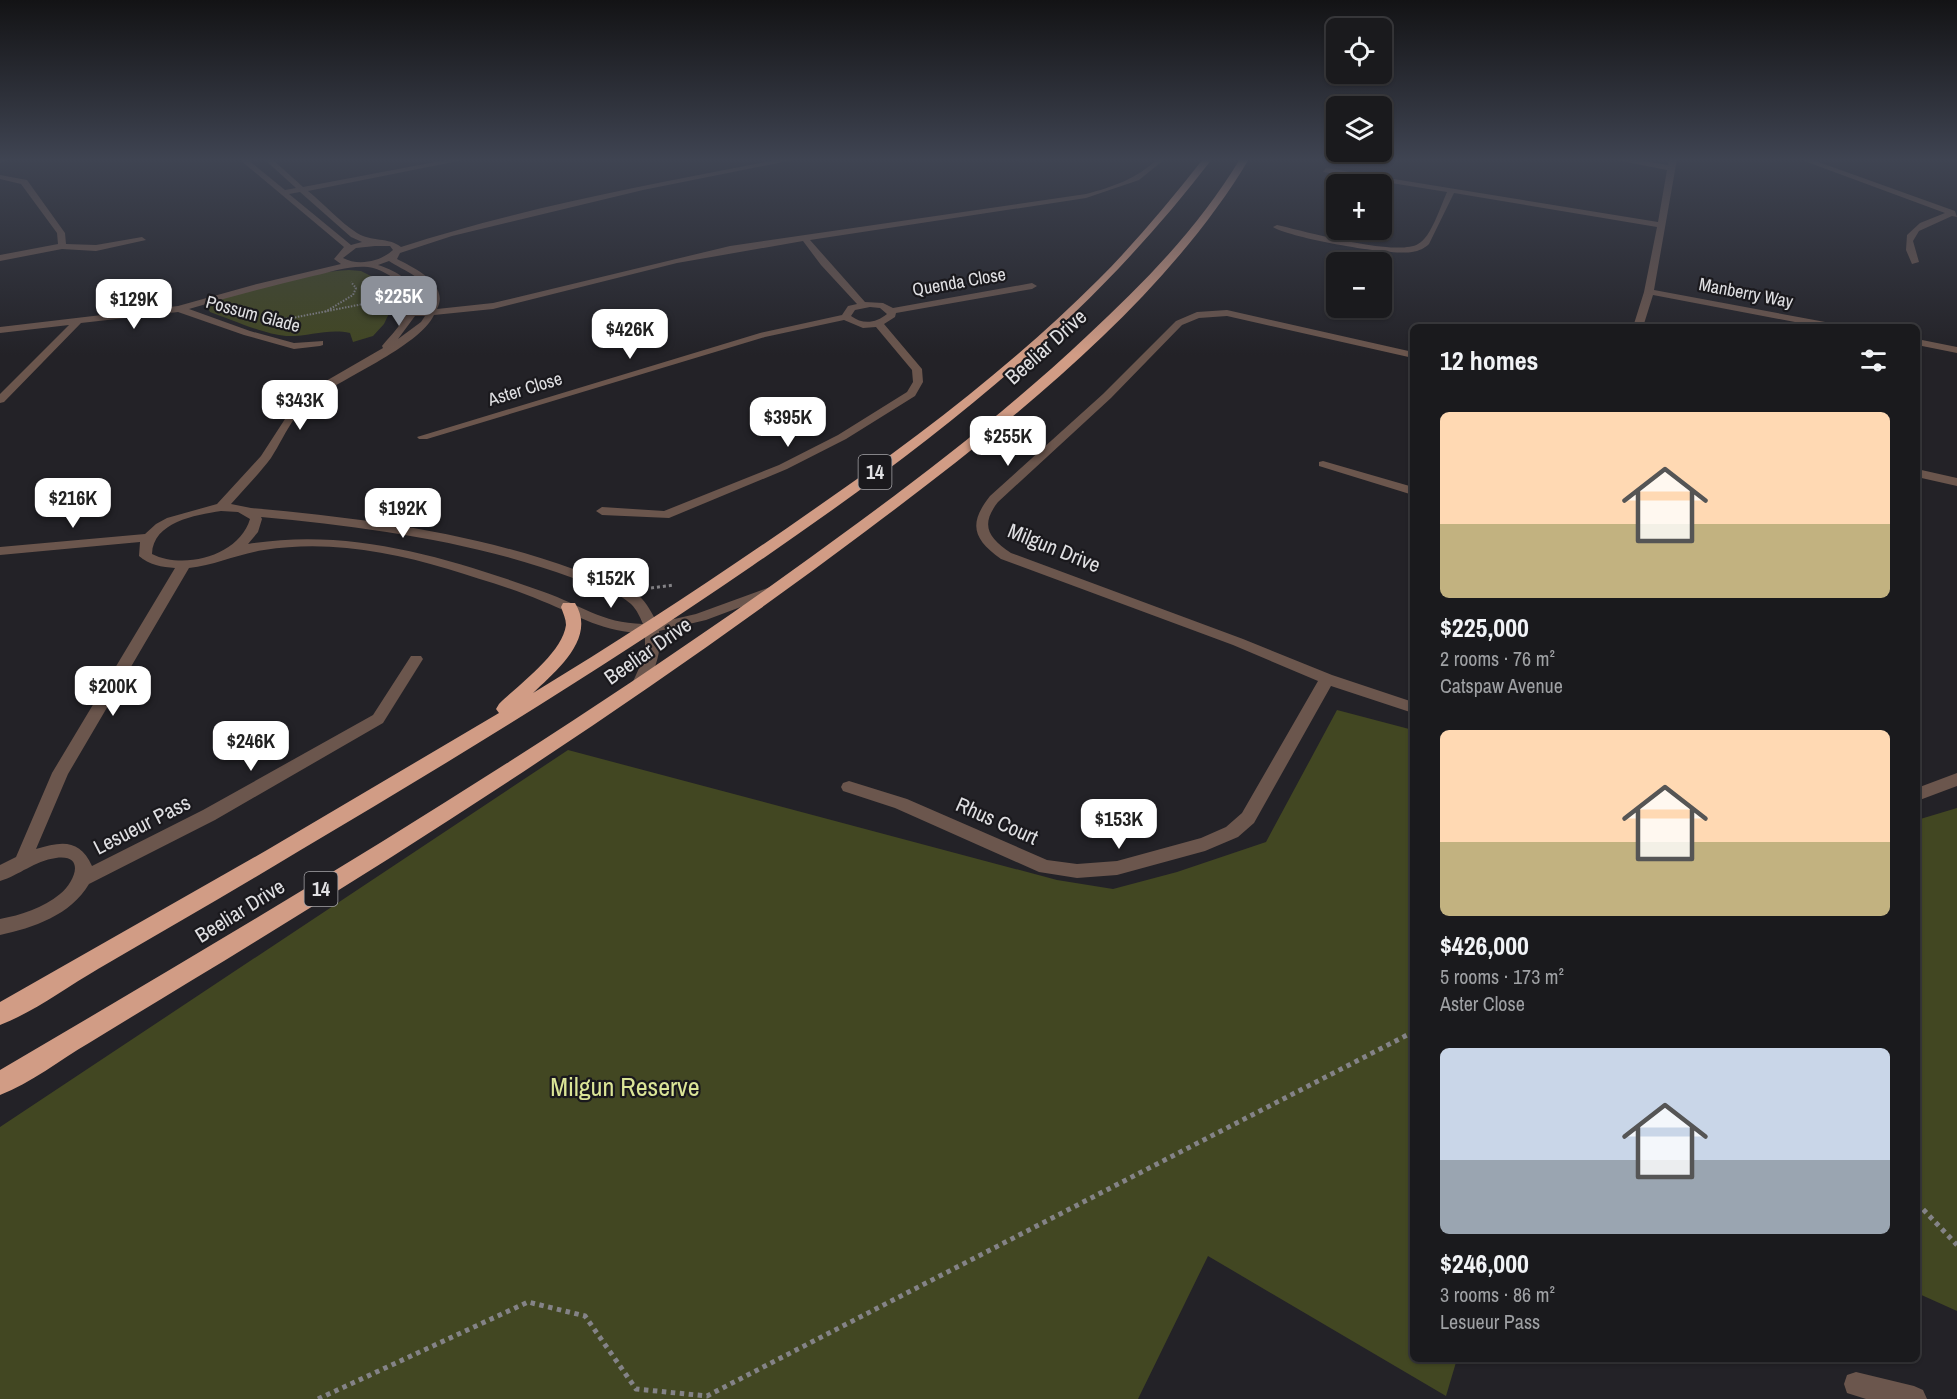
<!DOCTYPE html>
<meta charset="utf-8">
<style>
:root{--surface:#1a1a1d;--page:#27272a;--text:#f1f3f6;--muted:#9fa1a4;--line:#38383b;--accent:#8c9099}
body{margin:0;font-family:"Archivo Narrow",sans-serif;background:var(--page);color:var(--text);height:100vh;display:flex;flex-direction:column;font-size:22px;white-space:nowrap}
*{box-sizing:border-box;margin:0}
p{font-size:20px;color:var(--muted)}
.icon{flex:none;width:33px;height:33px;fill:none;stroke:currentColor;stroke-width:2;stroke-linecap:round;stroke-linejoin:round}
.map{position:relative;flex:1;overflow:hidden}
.drawer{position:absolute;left:1410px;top:324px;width:510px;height:1038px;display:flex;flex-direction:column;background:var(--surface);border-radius:9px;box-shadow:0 2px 4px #0004,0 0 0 2px var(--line)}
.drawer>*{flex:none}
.buttons{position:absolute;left:1326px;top:18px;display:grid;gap:12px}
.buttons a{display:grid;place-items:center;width:66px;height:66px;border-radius:9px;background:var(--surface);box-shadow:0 2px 4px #0004,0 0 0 2px var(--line);font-size:30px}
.price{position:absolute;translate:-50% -51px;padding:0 14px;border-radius:12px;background:#fff;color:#222;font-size:20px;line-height:39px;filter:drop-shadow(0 2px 3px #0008)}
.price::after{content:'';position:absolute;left:50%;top:36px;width:18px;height:14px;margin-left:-9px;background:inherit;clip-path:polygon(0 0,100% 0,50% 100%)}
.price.active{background:var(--accent);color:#fff}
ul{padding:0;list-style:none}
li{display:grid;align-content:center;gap:12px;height:318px;padding:0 30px}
li span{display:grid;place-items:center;height:186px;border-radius:9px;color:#555}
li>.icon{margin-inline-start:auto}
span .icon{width:108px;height:108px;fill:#fffc;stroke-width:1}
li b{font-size:26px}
h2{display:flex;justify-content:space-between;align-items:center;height:72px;padding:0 30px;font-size:26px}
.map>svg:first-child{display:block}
</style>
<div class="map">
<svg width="1957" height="1399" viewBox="0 0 1957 1399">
<rect width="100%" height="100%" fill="#232227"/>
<path fill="#424722" d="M349,270L361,271L373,277L391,296L393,305L384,324L373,336L353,342L350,333C328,328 308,337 286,336C266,335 230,319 210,312L208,308C227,288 321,271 349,270Z
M1337,710L1413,730V1359H1457L1446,1396L1208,1256L1138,1399H0V1127L568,750L1057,880L1113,889L1177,872L1266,842Z
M1957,808V1311L1917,1293V820Z"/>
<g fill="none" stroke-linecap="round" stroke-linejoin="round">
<path stroke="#848387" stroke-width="2" stroke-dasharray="1.5 1.5" stroke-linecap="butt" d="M325,312L353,295L356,288L351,282
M271,319L292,318L363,304L393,310"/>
<path stroke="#848387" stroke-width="3" stroke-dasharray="3 3" stroke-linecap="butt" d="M651,588L674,585"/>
<path stroke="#848387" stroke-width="5" stroke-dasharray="4.5 4.5" stroke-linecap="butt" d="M1917,1203L1957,1245
M318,1399L528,1302L585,1316L636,1389L707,1396L1413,1032"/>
<path fill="#6b564d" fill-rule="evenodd" d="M0,159H8L0,163Z
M239,159H247L285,190L296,188L264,159H272L303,187L451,159H468L308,191C324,204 340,222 357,233C371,242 389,237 401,247C524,207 654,184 781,159H798L643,190L452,236L400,253L397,259C414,268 450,284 437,309L493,303L730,246L1086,194C1112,187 1137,179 1157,159H1165L1139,180L1086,198L810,240L865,302L883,303L893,308L1032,283L1037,286L1032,289L896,313L895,317L884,324L922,369L923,382L915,396L846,439L787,469L669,518L602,515L596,511L602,507L664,511L779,465L838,435L907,392L913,382L912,370L876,327L863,328L844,320L765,337L427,439H419L417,437L760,333L842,315L848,306L857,304L821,265L803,241L677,263L493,309L434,315C419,347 339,379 307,404C293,415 281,443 271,458C259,474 244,489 231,504L251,508C361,518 472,532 576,570C597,577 621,584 639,596C647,603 652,613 657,623L696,614L773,586L778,587L780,590L778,593L706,620L659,631C662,654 655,671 643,690L638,691L631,686L645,655V633C603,633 580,616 542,601C512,588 479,579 448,569C388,551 326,540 264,550C238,554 215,565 189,568L68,774L36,849C62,841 80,839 92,866L203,810L373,715L411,656H421L423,659L383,723L215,820L89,884C71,915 33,928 0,935V919C21,915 43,908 60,894C75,882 86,854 56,858C34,861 20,875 0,881V865L16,857L52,773L175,568C162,567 149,565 139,556L140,542L0,555V547L145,534L156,524L167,518L217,504L261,456L296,402L326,381L383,348L382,346C396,329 423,306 400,284C392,276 379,268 368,267C350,265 331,272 313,276C271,286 230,297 189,309L250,331L294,343L323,341V345L320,346L294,349L244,335L178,312L81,323L4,402L0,403V394L69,325L0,333V327L178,306L257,284L341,264L334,259L344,247ZM300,192L351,237L362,242L351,245L289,194ZM375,246H390L393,250C380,262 358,266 343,258L356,248ZM389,261C405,272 441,283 428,310L417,311C420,285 400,272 378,265ZM870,307L880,308L887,314C876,323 863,325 851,316L855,310ZM415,316H425L421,322L398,339ZM221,511L238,512L250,519C239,556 184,570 152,554C153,522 195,515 221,511ZM261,517C367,527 472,541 573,578C592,585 617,591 631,604C637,610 640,617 643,624C601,623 581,605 544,592C449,558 350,527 248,544L258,532L262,519Z
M1611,159H1631L1668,165L1669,159H1677L1654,290L1836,324L1841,327H1821L1653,295L1643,327H1633L1644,292L1657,227L1454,193L1429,244C1425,248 1419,251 1412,252C1391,256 1290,238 1273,227L1277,225C1304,231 1396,257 1418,244C1431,238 1441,205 1447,192L1323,172L1326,168L1658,222L1667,170Z
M1799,159H1810L1955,211L1957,217L1952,216L1919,231L1913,241L1919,262L1912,264L1906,250L1907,235L1920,223L1945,213Z
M0,175L27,180L65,233L66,244L96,245L142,237L146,240L96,251L62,249L0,261V255L58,244L57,233L21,184L0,179Z
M1227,310L1413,352V358L1227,316L1199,318L1182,325L1111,398L998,502C980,525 988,538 1011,553L1243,639L1332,675L1413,702V713L1331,686L1254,823L1238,837L1205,851L1117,875L1077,878L1039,872L895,808L843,791L841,787L843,783L849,781L907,799L1047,860L1077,864L1117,861L1201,838L1226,827L1242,813L1318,681L1233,645L1001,559C973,539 968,524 990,496L1103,394L1176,321L1197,312Z
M1917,339L1957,347V353L1917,345Z
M1323,461L1413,487V495L1319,466V462Z
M1917,469L1957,478V486L1917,477Z
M1957,773V786L1917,801V788Z
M1856,1372L1914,1386L1923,1390L1927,1399H1866L1847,1393L1844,1384L1847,1375Z"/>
<path fill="#d19c85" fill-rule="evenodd" d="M1203,159H1212C1082,329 927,446 752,566C605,667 453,760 299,851C233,891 165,930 98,969C67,987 34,1012 0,1025V1002L267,850L499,713L496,709L499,704C518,685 562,654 566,625C566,619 563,613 561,607L563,603H575C597,638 556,671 533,693C627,636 720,575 810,512C912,442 1011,367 1099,279C1136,242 1170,201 1203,159Z
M1240,159H1249C1162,305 1001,430 866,531C674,675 475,807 271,932C210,970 149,1006 89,1043C60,1060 31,1083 0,1095V1070C293,898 585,725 859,522C938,464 1016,403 1088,335C1145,282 1199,227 1240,159Z"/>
</g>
<linearGradient id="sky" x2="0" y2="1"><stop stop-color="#131315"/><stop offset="0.45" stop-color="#3f4452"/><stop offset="1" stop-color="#3f4452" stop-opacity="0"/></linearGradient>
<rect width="1957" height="355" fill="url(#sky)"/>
<g text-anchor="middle" stroke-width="4.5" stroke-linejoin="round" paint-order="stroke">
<g font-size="18" fill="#e0e0e3" stroke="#1a191d">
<text transform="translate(959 282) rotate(-10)" y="6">Quenda Close</text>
<text transform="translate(1746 293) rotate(11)" y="6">Manberry Way</text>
<text transform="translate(253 314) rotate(15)" y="6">Possum Glade</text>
<text transform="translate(525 389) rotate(-17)" y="6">Aster Close</text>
</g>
<g fill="#1a191d" stroke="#a5a4a8" stroke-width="1.5">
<rect x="858.5" y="455" width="33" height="34" rx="4.5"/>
<rect x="304.5" y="872" width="33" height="34" rx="4.5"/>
</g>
<g font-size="20" font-weight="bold" fill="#e0e0e3">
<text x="875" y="479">14</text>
<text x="321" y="896">14</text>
</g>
<g font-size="21" fill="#e0e0e3" stroke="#1a191d">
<text transform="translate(1046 347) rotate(-42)" y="7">Beeliar Drive</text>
<text transform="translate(1054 548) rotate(22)" y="7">Milgun Drive</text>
<text transform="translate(648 651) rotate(-35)" y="7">Beeliar Drive</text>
<text transform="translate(997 821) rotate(24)" y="7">Rhus Court</text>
<text transform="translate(142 825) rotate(-27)" y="7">Lesueur Pass</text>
<text transform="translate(240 911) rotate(-32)" y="7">Beeliar Drive</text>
</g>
<g font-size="26" fill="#dbe597" stroke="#1a191d">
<text x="625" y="1096">Milgun Reserve</text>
</g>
</g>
</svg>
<div class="buttons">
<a><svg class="icon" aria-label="locate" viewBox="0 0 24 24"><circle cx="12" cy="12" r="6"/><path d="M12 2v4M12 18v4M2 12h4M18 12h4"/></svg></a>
<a><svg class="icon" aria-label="layers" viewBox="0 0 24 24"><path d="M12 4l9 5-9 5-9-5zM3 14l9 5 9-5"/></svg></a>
<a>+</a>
<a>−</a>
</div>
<b class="price active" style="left:399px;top:327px">$225K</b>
<b class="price" style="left:134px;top:330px">$129K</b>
<b class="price" style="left:630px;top:360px">$426K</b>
<b class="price" style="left:300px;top:431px">$343K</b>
<b class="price" style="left:788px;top:448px">$395K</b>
<b class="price" style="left:1008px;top:467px">$255K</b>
<b class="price" style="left:73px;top:529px">$216K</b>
<b class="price" style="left:403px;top:539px">$192K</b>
<b class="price" style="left:611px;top:609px">$152K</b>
<b class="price" style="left:113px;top:717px">$200K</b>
<b class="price" style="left:251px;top:772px">$246K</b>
<b class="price" style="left:1119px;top:850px">$153K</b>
<section class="drawer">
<h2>12 homes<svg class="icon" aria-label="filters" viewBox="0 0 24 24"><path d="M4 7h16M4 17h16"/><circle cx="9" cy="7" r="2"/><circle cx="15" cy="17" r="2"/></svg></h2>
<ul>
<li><span style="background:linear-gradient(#ffd9b3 60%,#c2b280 0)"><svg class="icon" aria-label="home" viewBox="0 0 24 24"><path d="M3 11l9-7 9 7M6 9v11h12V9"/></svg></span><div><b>$225,000</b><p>2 rooms · 76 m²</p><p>Catspaw Avenue</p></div></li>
<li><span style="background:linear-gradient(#ffd9b3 60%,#c2b280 0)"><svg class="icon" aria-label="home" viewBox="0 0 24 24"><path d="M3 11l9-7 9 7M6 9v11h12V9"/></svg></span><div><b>$426,000</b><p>5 rooms · 173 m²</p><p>Aster Close</p></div></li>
<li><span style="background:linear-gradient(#c9d6e8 60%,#9aa5b1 0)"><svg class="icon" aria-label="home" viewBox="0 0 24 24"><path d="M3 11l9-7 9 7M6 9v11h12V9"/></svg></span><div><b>$246,000</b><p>3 rooms · 86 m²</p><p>Lesueur Pass</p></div></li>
</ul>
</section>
</div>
